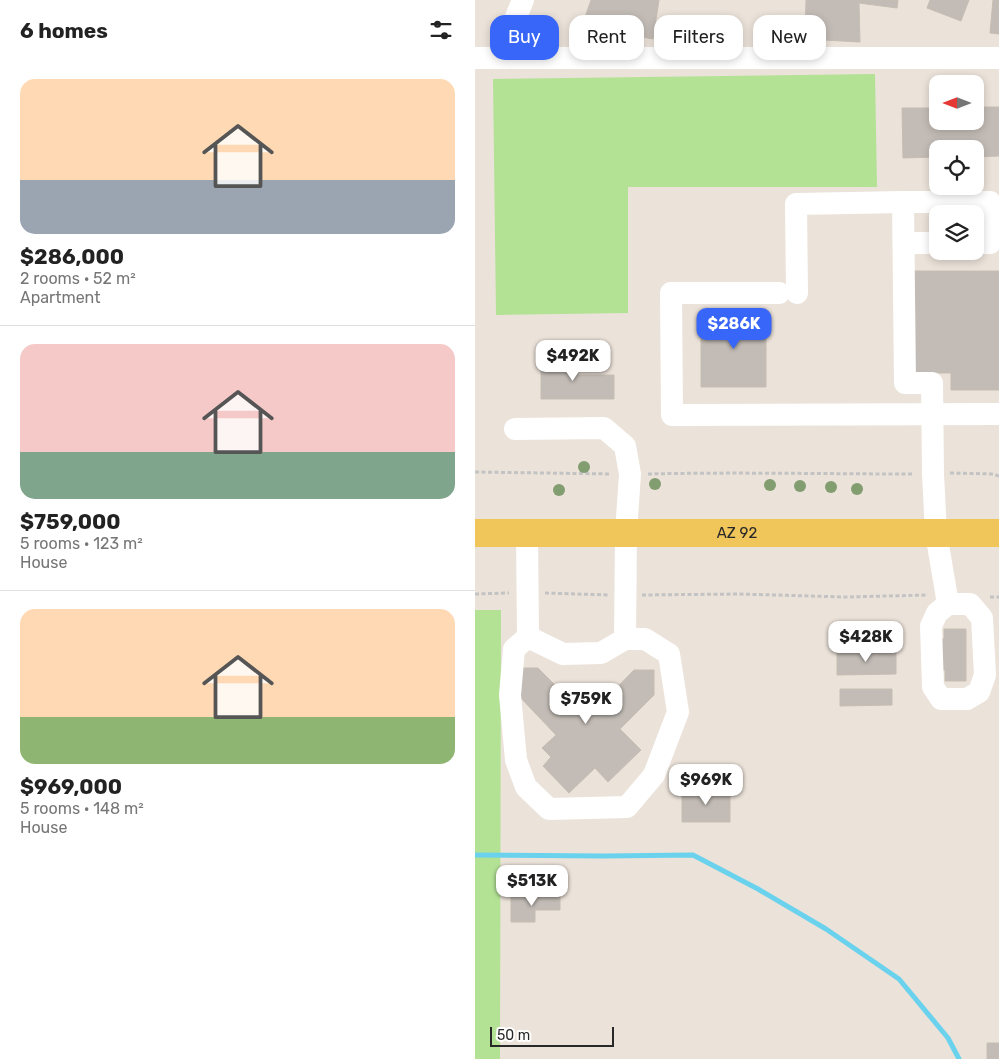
<!DOCTYPE html>
<meta charset="utf-8">
<style>
:root{--surface:#fff;--page:#f2f2f2;--text:#222;--muted:#767676;--line:#e0e0e0;--accent:#3866f9}
body{margin:0;font-family:Rubik,sans-serif;background:var(--page);color:var(--text);height:100vh;display:flex;flex-direction:column;font-size:19px;white-space:nowrap}
*{box-sizing:border-box;margin:0}
p{font-size:16px;color:var(--muted)}
.icon{flex:none;width:28px;height:28px;fill:none;stroke:currentColor;stroke-width:2;stroke-linecap:round;stroke-linejoin:round}
.map{position:relative;flex:1;overflow:hidden}
.panel{display:flex;flex-direction:column;background:var(--surface);width:475px}
.panel>*{flex:none}
.top-card{position:absolute;left:15px;top:15px;width:434px;height:45px;display:flex;gap:10px}
.needle{width:32px;rotate:270deg}
.tools{position:absolute;left:454px;top:75px;display:grid;gap:10px}
.tools a{display:grid;place-items:center;width:55px;height:55px;border-radius:10px;background:var(--surface);box-shadow:0 2px 8px #0003;font-size:25px}
.scale{position:absolute;left:15px;bottom:12px;width:124px;box-sizing:border-box;padding-left:5px;border:2px solid #282828;border-top:0;font-size:14px;line-height:18px;white-space:nowrap;color:#282828;-webkit-text-stroke:4px #fff;paint-order:stroke}
.price{position:absolute;translate:-50% -42px;padding:0 11px;border-radius:10px;background:#fff;color:#222;font-size:16px;line-height:32px;filter:drop-shadow(0 1px 2px #0008)}
.price::after{content:'';position:absolute;left:50%;top:30px;width:15px;height:11px;margin-left:-8px;background:inherit;clip-path:polygon(0 0,100% 0,50% 100%)}
.price.active{background:var(--accent);color:#fff}
ul{padding:0;list-style:none}
li{display:grid;align-content:center;gap:10px;height:265px;padding:0 20px}
li+li{border-top:1px solid var(--line)}
li span{display:grid;place-items:center;height:155px;border-radius:15px;color:#555}
li>.icon{margin-inline-start:auto}
span .icon{width:90px;height:90px;fill:#fffc;stroke-width:1}
li b{font-size:21px}
h2{display:flex;justify-content:space-between;align-items:center;height:60px;padding:0 20px;font-size:21px}
.pill{padding:0 18px;border-radius:15px;background:var(--surface);box-shadow:0 2px 8px #0003;font-size:18px;line-height:45px}
.pill.active{background:var(--accent);color:#fff}
main{display:flex;flex:1;min-height:0}
.map>svg:first-child{display:block}
</style>
<main>
<section class="panel">
<h2>6 homes<svg class="icon" aria-label="filters" viewBox="0 0 24 24"><path d="M4 7h16M4 17h16"/><circle cx="9" cy="7" r="2"/><circle cx="15" cy="17" r="2"/></svg></h2>
<ul>
<li><span style="background:linear-gradient(#ffd9b3 65%,#9aa5b1 0)"><svg class="icon" aria-label="home" viewBox="0 0 24 24"><path d="M3 11l9-7 9 7M6 9v11h12V9"/></svg></span><div><b>$286,000</b><p>2 rooms · 52 m²</p><p>Apartment</p></div></li>
<li><span style="background:linear-gradient(#f6c9c9 70%,#7fa58c 0)"><svg class="icon" aria-label="home" viewBox="0 0 24 24"><path d="M3 11l9-7 9 7M6 9v11h12V9"/></svg></span><div><b>$759,000</b><p>5 rooms · 123 m²</p><p>House</p></div></li>
<li><span style="background:linear-gradient(#ffd9b3 70%,#8fb573 0)"><svg class="icon" aria-label="home" viewBox="0 0 24 24"><path d="M3 11l9-7 9 7M6 9v11h12V9"/></svg></span><div><b>$969,000</b><p>5 rooms · 148 m²</p><p>House</p></div></li>
</ul>
</section>
<div class="map">
<svg width="524" height="1059" viewBox="0 0 524 1059">
<rect width="100%" height="100%" fill="#ebe2d9"/>
<path fill="#b3e295" d="M400,74L402,187H153V313L21,315L18,79Z
M0,610H26L25,1059H0Z"/>
<g fill="none" stroke-linecap="round" stroke-linejoin="round">
<path stroke="#6bd2ee" stroke-width="5" d="M0,855L129,856L218,855L283,889L351,929L424,979L473,1038L484,1059"/>
</g>
<path fill="#c3bcb6" stroke="#c6beb3" d="M116,0H184L178,39L107,26Z
M331,0H423L422,8L384,3L385,42L330,39Z
M455,0H494L486,21L452,8Z
M518,0H524V34L515,33Z
M500,107H524V156L500,157V149H462V157L428,158L427,108H462V121H500Z
M433,271H524V390H476V373H433Z
M226,314H291V387H226Z
M66,358H103V375H139V399H66Z
M469,629H491V681H470V670H462V639H469Z
M362,652H421V674L362,675Z
M44,668H63L102,707L112,697L122,708L159,670H179V695L145,729L166,750L133,782L120,768L94,793L68,766L76,757L67,748L81,735L42,694Z
M365,689H417V705L365,706Z
M207,789H255V822H207Z
M36,896H85V910H60V922H36Z
M512,1043H524V1059H512Z"/>
<g fill="none" stroke-linecap="round" stroke-linejoin="round">
<path stroke="#c3c3c3" stroke-width="3" stroke-dasharray="4 2.5" stroke-linecap="butt" d="M0,472L136,474
M475,473L518,474L524,476
M173,474C261,472 350,474 439,474
M70,593L134,595
M0,594L34,593
M167,595L264,594L370,597L453,595
M515,597H524"/>
<path stroke="#fff" stroke-width="22" d="M0,58H524
M24,58L48,0
M429,243H462
M304,293H196L197,415L524,414
M322,293L321,204L428,202
M40,429L129,428L150,446L155,474L151,533L150,639L126,653L88,654L53,637L52,533
M473,604H495L507,618L510,675L504,692L492,699H466L458,687L456,626L462,613L473,604L461,533L458,474L457,383H430L428,202H515V243H500
M53,637L39,649L35,695L41,760L51,787L74,809L152,807L179,775L203,712L194,654L170,639H150"/>
<path stroke="#f0c559" stroke-width="28" id="s1" d="M0,533H524"/>
</g>
<g fill="#829d6f">
<circle cx="57" cy="36" r="6"/>
<circle cx="109" cy="467" r="6"/>
<circle cx="180" cy="484" r="6"/>
<circle cx="295" cy="485" r="6"/>
<circle cx="325" cy="486" r="6"/>
<circle cx="356" cy="487" r="6"/>
<circle cx="382" cy="489" r="6"/>
<circle cx="84" cy="490" r="6"/>
</g>
<g text-anchor="middle" stroke-width="4" stroke-linejoin="round" paint-order="stroke">
<g font-size="15" fill="#282828" stroke="#fff">
<text dy="5" stroke="none"><textPath href="#s1" startOffset="262">AZ 92</textPath></text>
</g>
</g>
</svg>
<div class="tools">
<a><svg class="needle" viewBox="-14 -14 28 28"><path d="M0-13l5 13h-10z" fill="#e53935"/><path d="M0 13l5-13h-10z" fill="#767676"/></svg></a>
<a><svg class="icon" aria-label="locate" viewBox="0 0 24 24"><circle cx="12" cy="12" r="6"/><path d="M12 2v4M12 18v4M2 12h4M18 12h4"/></svg></a>
<a><svg class="icon" aria-label="layers" viewBox="0 0 24 24"><path d="M12 4l9 5-9 5-9-5zM3 14l9 5 9-5"/></svg></a>
</div>
<div class="scale">50 m</div>
<b class="price active" style="left:259px;top:350px">$286K</b>
<b class="price" style="left:98px;top:382px">$492K</b>
<b class="price" style="left:391px;top:663px">$428K</b>
<b class="price" style="left:111px;top:725px">$759K</b>
<b class="price" style="left:231px;top:806px">$969K</b>
<b class="price" style="left:57px;top:907px">$513K</b>
<div class="top-card">
<a class="pill active">Buy</a>
<a class="pill">Rent</a>
<a class="pill">Filters</a>
<a class="pill">New</a>
</div>
</div>
</main>
